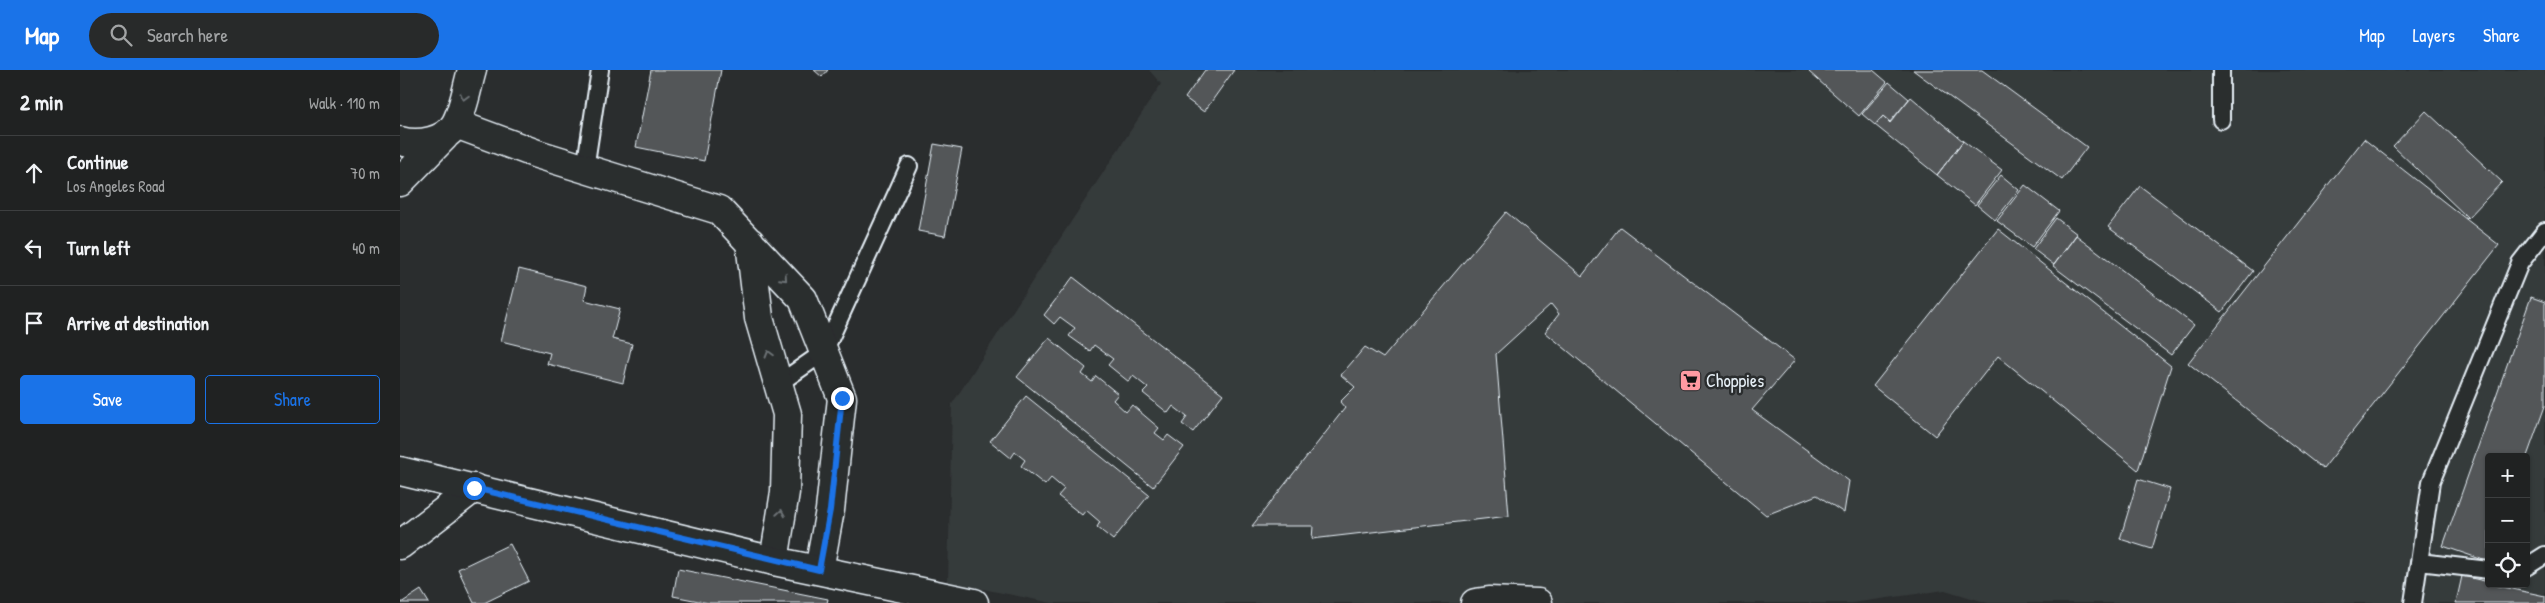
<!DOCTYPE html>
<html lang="en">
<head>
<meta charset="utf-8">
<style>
  :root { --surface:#202222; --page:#282a2a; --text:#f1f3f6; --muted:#a2a4a5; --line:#3d3f40; --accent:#1a73e8 }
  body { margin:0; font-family:"Patrick Hand",sans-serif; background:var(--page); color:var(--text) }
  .controls { position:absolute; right:15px; bottom:15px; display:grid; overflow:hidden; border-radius:5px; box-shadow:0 1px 4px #0004 }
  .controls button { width:45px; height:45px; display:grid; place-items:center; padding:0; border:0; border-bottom:1px solid var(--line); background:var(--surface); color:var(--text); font:25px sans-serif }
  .stop { position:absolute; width:15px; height:15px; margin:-11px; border:4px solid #1a73e8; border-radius:50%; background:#fff }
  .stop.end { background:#1a73e8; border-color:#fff; box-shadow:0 1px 5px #0008 }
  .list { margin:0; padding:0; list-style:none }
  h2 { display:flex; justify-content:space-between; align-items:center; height:65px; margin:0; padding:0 20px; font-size:21px }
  h2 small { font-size:16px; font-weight:400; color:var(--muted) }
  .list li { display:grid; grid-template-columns:32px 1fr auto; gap:15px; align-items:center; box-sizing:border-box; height:75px; padding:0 20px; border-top:1px solid var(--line) }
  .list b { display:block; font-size:19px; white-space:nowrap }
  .list p { margin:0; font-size:16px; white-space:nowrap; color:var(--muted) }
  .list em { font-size:16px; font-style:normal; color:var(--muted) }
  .actions { display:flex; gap:10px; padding:15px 20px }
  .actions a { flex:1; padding:11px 0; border:1px solid var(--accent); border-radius:5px; text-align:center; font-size:18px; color:var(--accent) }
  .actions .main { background:var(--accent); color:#fff }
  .icon { flex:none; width:28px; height:28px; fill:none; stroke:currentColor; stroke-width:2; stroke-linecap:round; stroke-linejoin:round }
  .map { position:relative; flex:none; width:2145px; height:533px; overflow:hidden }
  header { display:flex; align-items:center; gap:30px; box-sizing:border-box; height:70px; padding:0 25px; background:var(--accent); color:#fff }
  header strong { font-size:24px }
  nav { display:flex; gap:28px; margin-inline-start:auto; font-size:18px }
  .search { width:350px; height:45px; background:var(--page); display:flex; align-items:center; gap:12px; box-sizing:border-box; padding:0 18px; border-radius:28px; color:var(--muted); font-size:19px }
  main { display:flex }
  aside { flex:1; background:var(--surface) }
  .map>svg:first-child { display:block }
  .built { fill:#363a3b; fill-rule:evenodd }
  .building { fill:#535759; stroke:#e8f1f8 }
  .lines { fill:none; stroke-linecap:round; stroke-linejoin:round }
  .lane-casing { stroke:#e8f1f8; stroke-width:20 }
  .street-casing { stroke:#e8f1f8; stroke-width:31 }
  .secondary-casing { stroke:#e8f1f8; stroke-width:31 }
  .lane { stroke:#2a2d2e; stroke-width:16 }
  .street { stroke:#2a2d2e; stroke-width:28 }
  .secondary { stroke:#2a2d2e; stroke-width:28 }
  .oneway { stroke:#6c7275 }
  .route { stroke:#1a73e8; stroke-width:6 }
  .labels { text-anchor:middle; stroke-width:5; stroke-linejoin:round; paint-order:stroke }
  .poi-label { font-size:18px; fill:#e8f1f8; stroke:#2a2d2e; text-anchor:start }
</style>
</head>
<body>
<header>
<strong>Map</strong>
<div class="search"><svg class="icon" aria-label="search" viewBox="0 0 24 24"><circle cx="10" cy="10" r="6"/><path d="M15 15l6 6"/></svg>Search here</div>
<nav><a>Map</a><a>Layers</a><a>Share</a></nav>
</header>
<main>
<aside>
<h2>2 min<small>Walk · 110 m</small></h2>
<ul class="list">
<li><svg class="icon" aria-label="ahead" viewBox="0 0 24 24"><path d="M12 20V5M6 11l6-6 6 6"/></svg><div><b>Continue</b><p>Los Angeles Road</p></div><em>70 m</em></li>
<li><svg class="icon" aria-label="left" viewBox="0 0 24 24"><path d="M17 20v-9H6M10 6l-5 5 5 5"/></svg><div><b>Turn left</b></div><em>40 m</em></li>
<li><svg class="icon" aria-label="arrive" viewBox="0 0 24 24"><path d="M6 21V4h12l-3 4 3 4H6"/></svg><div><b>Arrive at destination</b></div></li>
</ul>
<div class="actions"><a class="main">Save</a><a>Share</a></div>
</aside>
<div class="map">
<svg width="2145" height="533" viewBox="0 0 2145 533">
  <rect width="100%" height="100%" fill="#2a2d2e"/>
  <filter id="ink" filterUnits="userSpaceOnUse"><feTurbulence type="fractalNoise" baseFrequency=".02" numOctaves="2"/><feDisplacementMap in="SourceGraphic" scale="10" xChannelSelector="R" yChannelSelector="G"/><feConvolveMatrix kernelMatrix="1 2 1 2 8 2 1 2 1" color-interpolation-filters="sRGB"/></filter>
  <g filter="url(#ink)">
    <path class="built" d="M749,0H2145V533H1588L1545,520L1452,533H652L548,512L552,334L761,14ZM2089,387H2126V514H2089Z"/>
    <path class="building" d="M251,0H321L304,91L236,77Z
      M414,0H428L422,7Z
      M805,0H834L804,42L785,28Z
      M1411,0H1473L1487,12L1459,46L1409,2Z
      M1513,0H1582L1687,77L1662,110Z
      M1489,12L1509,29L1490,52L1483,46L1475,55L1462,44Z
      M1511,27L1563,71L1537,105L1475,55L1483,46L1490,53Z
      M2026,41L2102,112L2068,148L1993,76Z
      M1964,69L2099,175L1923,399L1788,293Z
      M1563,71L1602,100L1575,135L1537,105Z
      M534,74L562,79L545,166L518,161Z
      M1601,105L1619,120L1595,150L1577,135Z
      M1625,115L1659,141L1632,177L1597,151Z
      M1740,116L1853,201L1822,242L1708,157Z
      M1106,142L1182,206L1220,157L1395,290L1352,340L1449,411L1444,443L1417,425L1366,445L1145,262L1159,244L1151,234L1096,284L1109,446L912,469L913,456H852L945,338L940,332L955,317L941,305L965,277L983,288Z
      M1656,148L1677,164L1654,195L1633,179Z
      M1598,159L1771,296L1738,400L1598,286L1535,366L1473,316Z
      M1676,165L1794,255L1771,285L1653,196Z
      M119,199L187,216L184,230L220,239L212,269L232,274L223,313L147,294L150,283L101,271Z
      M673,207L823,324L793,362L782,354L787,347L773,336L768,343L743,323L748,318L733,306L729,312L708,295L713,289L694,275L690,281L669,266L675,258L660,247L654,254L644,245Z
      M2131,227L2145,232V336L2126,389V387H2089V492L2043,476Z
      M649,268L686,298L682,304L692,312L696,306L718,324L713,330L726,342L732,335L759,358L755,363L764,370L768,365L784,377L753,417L617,307Z
      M626,326L749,425L713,470L697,457L700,452L686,440L682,445L658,426L664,419L651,408L645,415L621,396L625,390L615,382L611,388L590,371Z
      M1738,409L1770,419L1752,479L1720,469Z
      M110,474L129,511L84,533H74L58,499Z
      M278,499L428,529L427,533H309L273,526Z
      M2062,506L2089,512V514L2145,526V533H2056Z
      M21,520L29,533H1Z"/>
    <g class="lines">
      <defs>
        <path id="lane" d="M1821,0V50
          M185,99L200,0
          M378,314L424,282L509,96
          M2019,492L2089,500
          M2126,497L2145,485
          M2013,533L2031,412L2120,193L2145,161"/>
        <path id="street" d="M56,54L137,84L319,140L403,229L442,328L430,440L419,500
          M0,71C18,76 46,72 56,53C64,38 67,17 72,0
          M0,112L44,67
          M350,172L359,248L387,344L385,422L374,491
          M0,475L74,418"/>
        <path id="secondary" d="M0,401L374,491L574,533
          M1075,533L1089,531L1138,533"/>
      </defs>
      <use href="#lane" class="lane-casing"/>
      <use href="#street" class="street-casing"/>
      <use href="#secondary" class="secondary-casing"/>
      <use href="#lane" class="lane"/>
      <use href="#street" class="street"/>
      <use href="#secondary" class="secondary"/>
    </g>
    <defs><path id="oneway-chevron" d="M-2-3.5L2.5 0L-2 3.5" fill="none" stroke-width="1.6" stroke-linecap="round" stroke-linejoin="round" transform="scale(1.25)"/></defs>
    <g class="oneway">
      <use href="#oneway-chevron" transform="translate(64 27) rotate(106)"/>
      <use href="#oneway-chevron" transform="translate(384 208) rotate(47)"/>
      <use href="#oneway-chevron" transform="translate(369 284) rotate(-106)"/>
      <use href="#oneway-chevron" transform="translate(381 443) rotate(-81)"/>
    </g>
  </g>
  <g class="lines" filter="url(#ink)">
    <path class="route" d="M74,418L419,500L430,440L442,328"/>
  </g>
  <defs>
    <symbol id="supermarket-square" viewBox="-11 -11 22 22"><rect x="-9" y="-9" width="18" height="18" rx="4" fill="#ff9aa2" stroke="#2a2d2e"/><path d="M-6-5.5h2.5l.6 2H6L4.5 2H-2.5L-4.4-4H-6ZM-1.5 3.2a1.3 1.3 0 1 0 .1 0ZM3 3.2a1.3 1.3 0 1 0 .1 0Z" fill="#111"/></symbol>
  </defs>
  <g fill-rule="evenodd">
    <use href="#supermarket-square" x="1278" y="298" width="25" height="25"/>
  </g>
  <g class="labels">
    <g class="poi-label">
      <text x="1306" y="317">Choppies</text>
    </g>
  </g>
</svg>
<div class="controls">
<button>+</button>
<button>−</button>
<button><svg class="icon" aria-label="locate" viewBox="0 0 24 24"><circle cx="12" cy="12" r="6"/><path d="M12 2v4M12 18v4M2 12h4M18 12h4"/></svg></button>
</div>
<div class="stop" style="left:74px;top:418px"></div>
<div class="stop end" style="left:442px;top:328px"></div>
</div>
</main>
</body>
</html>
